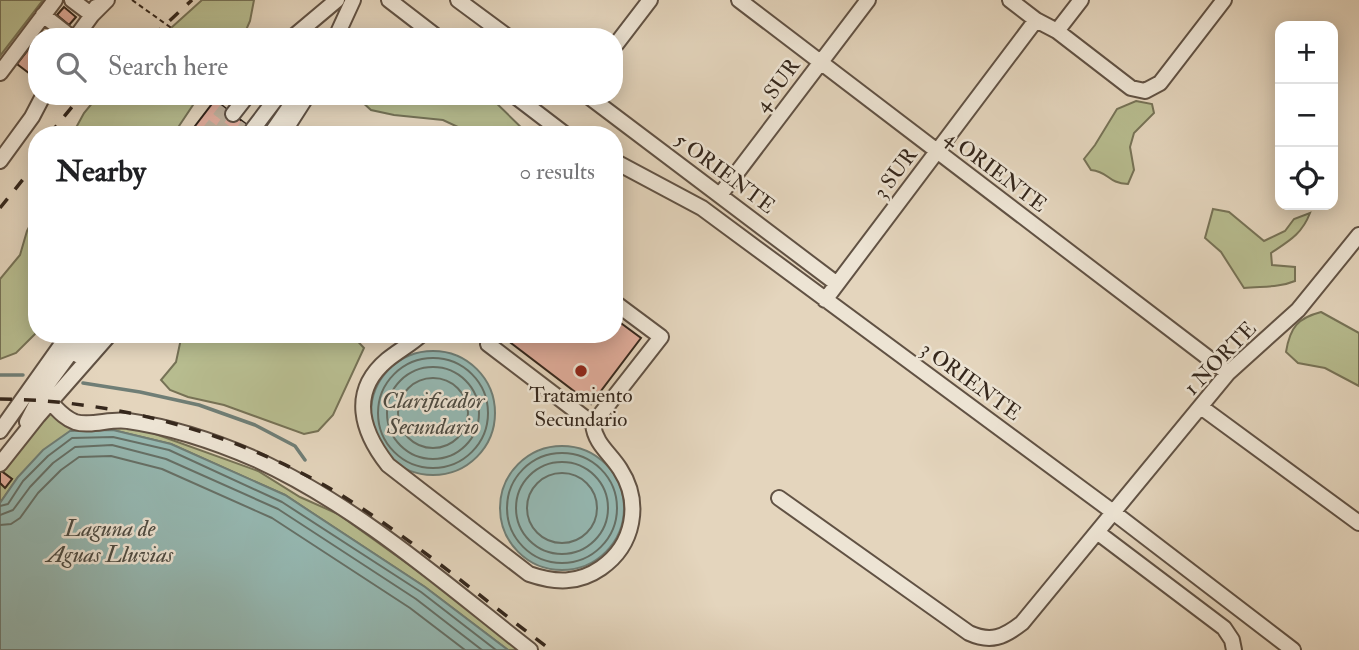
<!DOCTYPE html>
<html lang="en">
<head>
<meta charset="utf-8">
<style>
  :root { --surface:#fff; --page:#f6f6f6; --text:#202124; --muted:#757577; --line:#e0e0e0 }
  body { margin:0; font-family:"IM FELL Double Pica",serif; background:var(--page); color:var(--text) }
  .controls { position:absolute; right:21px; top:21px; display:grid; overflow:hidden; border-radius:14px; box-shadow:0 4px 18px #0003 }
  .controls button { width:63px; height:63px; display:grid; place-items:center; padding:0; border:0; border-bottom:2px solid var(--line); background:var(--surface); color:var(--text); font:35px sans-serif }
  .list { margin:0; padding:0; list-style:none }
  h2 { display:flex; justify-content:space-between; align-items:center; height:91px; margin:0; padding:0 28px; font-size:30px }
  h2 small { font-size:23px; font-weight:400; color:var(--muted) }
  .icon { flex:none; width:38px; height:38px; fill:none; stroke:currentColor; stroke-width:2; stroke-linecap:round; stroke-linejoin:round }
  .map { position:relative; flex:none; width:1359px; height:650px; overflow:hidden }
  .search { position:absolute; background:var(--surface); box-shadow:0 4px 18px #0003; left:28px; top:28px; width:595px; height:77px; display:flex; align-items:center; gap:18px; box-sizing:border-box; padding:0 24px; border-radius:28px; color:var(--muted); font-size:26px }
  .panel { position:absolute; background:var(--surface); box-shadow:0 4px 18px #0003; left:28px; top:126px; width:595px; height:217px; border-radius:28px }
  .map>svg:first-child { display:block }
  .green { fill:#b7bc8f; stroke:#767256; stroke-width:2 }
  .water { fill:#95b8b2; stroke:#6f7e76; stroke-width:2 }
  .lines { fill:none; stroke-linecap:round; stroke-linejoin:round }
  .shore { stroke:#657067; stroke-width:2 }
  .stream { stroke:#6f7e76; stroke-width:3.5 }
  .building { fill:#e2ae9d; stroke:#35271c; stroke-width:2 }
  .minor-tunnel { stroke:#c1b29d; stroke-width:14; stroke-dasharray:14 7; stroke-linecap:butt }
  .minor-casing { stroke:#615244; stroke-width:18 }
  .path { stroke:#35271c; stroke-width:2; stroke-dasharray:5 3.5; stroke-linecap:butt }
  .minor { stroke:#ede4d4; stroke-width:14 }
  .rail { stroke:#35271c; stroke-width:3.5; stroke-dasharray:12 12; stroke-linecap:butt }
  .poi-dot { fill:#8f2418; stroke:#ede4d4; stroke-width:2.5 }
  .labels { text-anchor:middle; stroke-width:5; stroke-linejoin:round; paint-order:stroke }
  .street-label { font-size:21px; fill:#35271c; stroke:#ede4d4 }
  .poi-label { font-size:21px; fill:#35271c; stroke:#ede4d4 }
  .water-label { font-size:23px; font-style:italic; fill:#4d4b42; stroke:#ede4d4 }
</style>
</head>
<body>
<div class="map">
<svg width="1359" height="650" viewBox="0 0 1359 650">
  <rect width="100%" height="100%" fill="#e4d5bd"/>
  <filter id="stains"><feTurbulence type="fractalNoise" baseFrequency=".00286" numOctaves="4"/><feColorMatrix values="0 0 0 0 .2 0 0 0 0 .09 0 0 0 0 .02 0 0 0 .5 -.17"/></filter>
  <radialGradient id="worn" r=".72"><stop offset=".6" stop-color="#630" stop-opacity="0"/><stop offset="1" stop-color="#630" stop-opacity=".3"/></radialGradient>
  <path class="green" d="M0,0H43L0,56Z
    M202,0H254L250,21L243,37H161Z
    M98,96H199L173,135H72L84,113Z
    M360,96H489L529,135H475L443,120L394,115L371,110L360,100Z
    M1136,101L1152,104L1154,113L1134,133L1130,147L1134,170L1128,184C1107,183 1110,172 1091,170L1084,159L1095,145L1117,109Z
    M1213,209L1229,212L1264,241L1285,231L1294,219L1310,213C1302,234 1289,241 1271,253L1272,265L1295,267V281C1278,288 1262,286 1244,288L1221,252L1205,238Z
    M37,212V332L16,353L0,359V279L20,255L27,231Z
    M1321,312L1359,333V386L1325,368L1298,363L1286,352C1290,327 1298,318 1321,312Z
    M182,334H351L364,348L333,415L318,431L304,434L224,405L188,397L170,390L161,380L176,362Z
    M49,409L105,424L147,431L258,471L300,497L338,514L454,597L519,650H508L425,587L285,495L171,444L113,430L18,477L0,503V483L6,487L12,479L3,472Z"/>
  <path class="water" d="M371 413a62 62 0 1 1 124 0a62 62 0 1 1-124 0Z
    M113,430L171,444L285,495L425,587L508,650H0V503L18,477L43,450L70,431Z
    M500 508a62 62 0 1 1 124 0a62 62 0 1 1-124 0Z"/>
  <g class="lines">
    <path class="shore" d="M378 413a55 55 0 1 1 110 0a55 55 0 1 1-110 0Z
      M387 413a46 46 0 1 1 92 0a46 46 0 1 1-92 0Z
      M398 413a35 35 0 1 1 70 0a35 35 0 1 1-70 0Z
      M507 508a55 55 0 1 1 110 0a55 55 0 1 1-110 0Z
      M516 508a46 46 0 1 1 92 0a46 46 0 1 1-92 0Z
      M527 508a35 35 0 1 1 70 0a35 35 0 1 1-70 0Z
      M0,506L8,504L23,481L48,456L72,438L113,437L169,450L282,502L421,592L496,650
      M0,515L13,510L30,487L53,463L75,447L112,445L166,459L278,509L416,599L482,650
      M0,525L11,524L20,518L38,493L61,470L79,457L111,456L162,469L272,518L410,608L465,650"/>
    <path class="stream" d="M0,375H23
      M83,383L140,392L199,405L255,425L295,446L305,460"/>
  </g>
  <path class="building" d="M64,7L76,17L69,25L57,15Z
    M32,45L37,49V66L30,74L17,64Z
    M215,100L260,135H199L192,130Z
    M614,318L641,338L591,404L499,334H614Z
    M0,470L12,479L5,488L0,483Z"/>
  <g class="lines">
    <path class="minor-tunnel" d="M206,135L226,109
      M218,135L233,114
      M240,135L247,125"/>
    <defs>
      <path id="minor" d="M72,0L92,15L96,7
        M389,0L437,37
        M458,0L508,37
        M739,0L1228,373
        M1010,0L1036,20L1057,31L1131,88L1145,91L1160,83L1224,0
        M43,15L71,37
        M1057,31L1081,0
        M76,37L92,15L107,0
        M293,37L337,0
        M336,37L353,0
        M614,47L650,0
        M0,73L55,0
        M515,96L566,135
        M588,96L837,284
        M233,114L247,96
        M253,129L278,96
        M270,135L297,96
        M282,135L307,96
        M0,161L32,117L43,96
        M614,161L702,208L1113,512L1293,650
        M720,195L868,0
        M825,300L1036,20
        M422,334C411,344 398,351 387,360C349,392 362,432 388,465L529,574C555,583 578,584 601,568C634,545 642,503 620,469C610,453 595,444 593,424
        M488,344L593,424L661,337L614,302
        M79,356L96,334
        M50,402C58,410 64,418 75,422C91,427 111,418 128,421C170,427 216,442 255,459C356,505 443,582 530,650
        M1201,407L1359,523
        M27,422L44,389L80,340
        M0,431L69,334
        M0,464L38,416L110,334
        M779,498L969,633C991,643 1004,637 1022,623L1228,373L1298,310L1359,235
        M1097,532L1224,628L1232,640L1234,650"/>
    </defs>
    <use href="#minor" class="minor-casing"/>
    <path class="path" d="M132,0L184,37"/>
    <use href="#minor" class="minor"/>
    <path class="rail" d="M152,37L192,0
      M49,135L81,96
      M0,208L37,162
      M0,399C114,400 233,432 331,489C407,534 480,597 551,650"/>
  </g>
  <circle class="poi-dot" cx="581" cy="371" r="7"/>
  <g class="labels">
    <g class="street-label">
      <text transform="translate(777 85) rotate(-53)" y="7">4 SUR</text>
      <text transform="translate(996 171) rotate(37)" y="7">4 ORIENTE</text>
      <text transform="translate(725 173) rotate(37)" y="7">5 ORIENTE</text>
      <text transform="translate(895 173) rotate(-53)" y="7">3 SUR</text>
      <text transform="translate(1220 358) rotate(-46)" y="7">1 NORTE</text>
      <text transform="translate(971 381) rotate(36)" y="7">3 ORIENTE</text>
    </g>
    <g class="poi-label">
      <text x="581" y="402">Tratamiento<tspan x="581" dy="24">Secundario</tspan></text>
    </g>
    <g class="water-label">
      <text x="433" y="408">Clarificador<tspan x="433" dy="26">Secundario</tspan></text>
      <text x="110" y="536">Laguna de<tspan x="110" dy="26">Aguas Lluvias</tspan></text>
    </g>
  </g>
  <rect width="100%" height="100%" filter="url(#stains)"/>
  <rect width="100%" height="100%" fill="url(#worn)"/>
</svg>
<div class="controls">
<button>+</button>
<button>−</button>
<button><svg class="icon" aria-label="locate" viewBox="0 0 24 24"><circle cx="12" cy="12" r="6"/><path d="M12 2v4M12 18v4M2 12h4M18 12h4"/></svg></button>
</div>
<div class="search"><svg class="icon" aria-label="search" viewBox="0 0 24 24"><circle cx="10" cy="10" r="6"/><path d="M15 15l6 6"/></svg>Search here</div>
<section class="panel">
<h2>Nearby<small>0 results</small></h2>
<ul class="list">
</ul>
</section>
</div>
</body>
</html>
